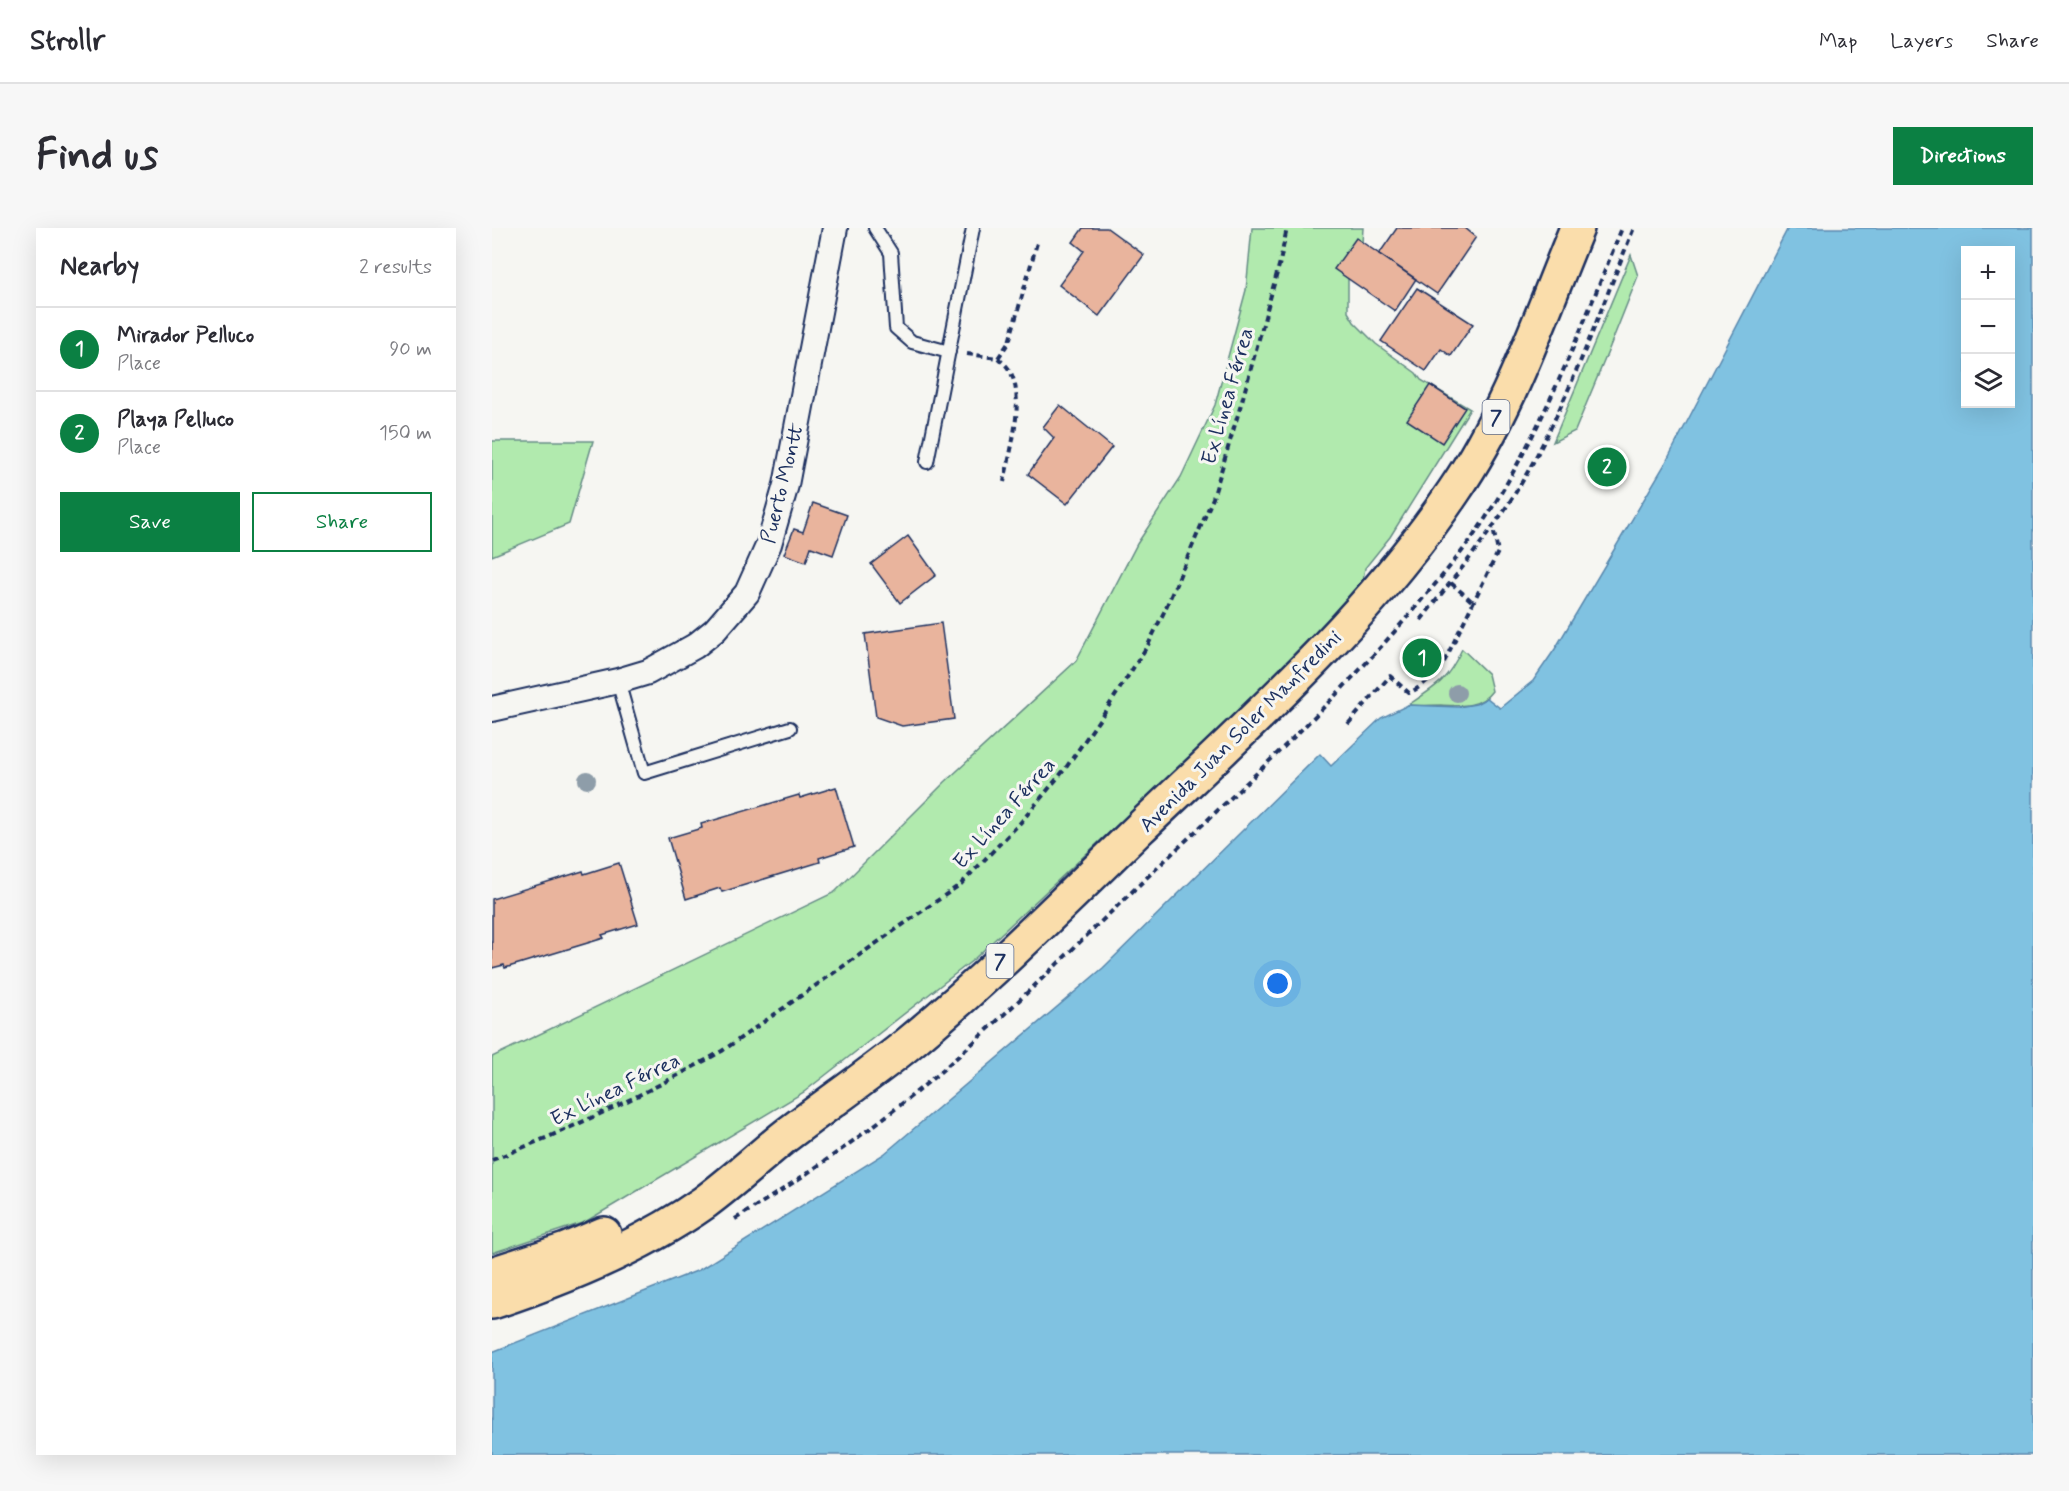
<!DOCTYPE html>
<html lang="en">
<head>
<meta charset="utf-8">
<style>
  :root { --surface:#fff; --page:#f7f7f7; --text:#2b2b33; --muted:#7c7c81; --line:#e1e1e2; --accent:#0b8043 }
  body { margin:0; font-family:Mynerve,sans-serif; background:var(--page); color:var(--text) }
  .controls { position:absolute; right:18px; top:18px; display:grid; overflow:hidden; border-radius:0px; box-shadow:0 6px 24px #0002 }
  .controls button { width:54px; height:54px; display:grid; place-items:center; padding:0; border:0; border-bottom:2px solid var(--line); background:var(--surface); color:var(--text); font:30px sans-serif }
  .you { position:absolute; left:786px; top:756px; width:21px; height:21px; margin:-15px; border:4px solid #fff; border-radius:50%; background:#1a73e8; box-shadow:0 0 0 9px #1a73e833 }
  .badge { display:grid; place-items:center; width:39px; height:39px; border-radius:50%; background:var(--accent); color:#fff; font-size:20px; font-weight:700 }
  .pin { position:absolute; translate:-50% -50%; border:3px solid #fff; box-shadow:0 2px 6px #0006 }
  .list { margin:0; padding:0; list-style:none }
  h2 { display:flex; justify-content:space-between; align-items:center; height:78px; margin:0; padding:0 24px; font-size:26px }
  h2 small { font-size:20px; font-weight:400; color:var(--muted) }
  .list li { display:grid; grid-template-columns:39px 1fr auto; gap:18px; align-items:center; box-sizing:border-box; height:84px; padding:0 24px; border-top:2px solid var(--line) }
  .list b { display:block; font-size:22px; white-space:nowrap }
  .list p { margin:0; font-size:20px; white-space:nowrap; color:var(--muted) }
  .list em { font-size:20px; font-style:normal; color:var(--muted) }
  .actions { display:flex; gap:12px; padding:18px 24px }
  .actions a { flex:1; padding:14px 0; border:2px solid var(--accent); border-radius:0px; text-align:center; font-size:21px; color:var(--accent) }
  .actions .main { background:var(--accent); color:#fff }
  .icon { flex:none; width:33px; height:33px; fill:none; stroke:currentColor; stroke-width:2; stroke-linecap:round; stroke-linejoin:round }
  .map { position:relative; flex:none; width:1541px; height:1227px; overflow:hidden; border-radius:0px }
  header { display:flex; align-items:center; gap:36px; box-sizing:border-box; height:84px; padding:0 30px; background:var(--surface); border-bottom:2px solid var(--line) }
  header strong { font-size:28px }
  nav { display:flex; gap:33px; margin-inline-start:auto; font-size:21px }
  .intro { display:flex; align-items:center; justify-content:space-between; box-sizing:border-box; height:144px; padding:0 36px }
  h1 { margin:0; font-size:42px }
  .button { padding:15px 27px; border-radius:0px; background:var(--accent); color:#fff; font-size:21px; font-weight:700 }
  main { display:flex; gap:36px; padding:0 36px }
  aside { flex:1; background:var(--surface); border-radius:0px; box-shadow:0 6px 24px #0002 }
  .map>svg:first-child { display:block }
  .green { fill:#b1eaae; stroke:#668c86; stroke-width:1.5 }
  .water { fill:#80c2e1; stroke:#5887ad; stroke-width:1.5; fill-rule:evenodd }
  .building { fill:#e9b49d; stroke:#1b2f5e; stroke-width:1.5 }
  .lines { fill:none; stroke-linecap:round; stroke-linejoin:round }
  .lane-casing { stroke:#1b2f5e; stroke-width:16 }
  .street-casing { stroke:#1b2f5e; stroke-width:28 }
  .highway-casing { stroke:#1b2f5e; stroke-width:38 }
  .path { stroke:#1b2f5e; stroke-width:4; stroke-dasharray:6 4.5; stroke-linecap:butt }
  .lane { stroke:#f6f6f2; stroke-width:12 }
  .street { stroke:#f6f6f2; stroke-width:24 }
  .highway { stroke:#faddab; stroke-width:33 }
  .tree { fill:#8e9da9 }
  .labels { text-anchor:middle; stroke-width:6; stroke-linejoin:round; paint-order:stroke }
  .shield { fill:#f6f6f2; stroke:#5d6b8a; stroke-width:1.5 }
  .shield-label { font-size:20px; font-weight:bold; fill:#1b2f5e }
  .street-label { font-size:21px; fill:#1b2f5e; stroke:#f6f6f2 }
</style>
</head>
<body>
<header>
<strong>Strollr</strong>
<nav><a>Map</a><a>Layers</a><a>Share</a></nav>
</header>
<div class="intro"><h1>Find us</h1><a class="button">Directions</a></div>
<main>
<aside>
<h2>Nearby<small>2 results</small></h2>
<ul class="list">
<li><span class="badge">1</span><div><b>Mirador Pelluco</b><p>Place</p></div><em>90 m</em></li>
<li><span class="badge">2</span><div><b>Playa Pelluco</b><p>Place</p></div><em>150 m</em></li>
</ul>
<div class="actions"><a class="main">Save</a><a>Share</a></div>
</aside>
<div class="map">
<svg width="1541" height="1227" viewBox="0 0 1541 1227">
  <rect width="100%" height="100%" fill="#f6f6f2"/>
  <filter id="ink" filterUnits="userSpaceOnUse"><feTurbulence type="fractalNoise" baseFrequency=".0167" numOctaves="2"/><feDisplacementMap in="SourceGraphic" scale="12" xChannelSelector="R" yChannelSelector="G"/><feConvolveMatrix kernelMatrix="1 2 1 2 8 2 1 2 1" color-interpolation-filters="sRGB"/></filter>
  <g filter="url(#ink)">
    <path class="green" d="M760,0H871L870,15L856,38V84L862,94L884,116L924,145L929,152L978,181L898,309L873,340L869,362L845,391L481,732L312,864L93,994L0,1025V829L343,664L453,554L584,433L645,316L689,249L723,177L754,62Z
      M1139,27L1146,48L1115,126L1083,203L1061,214Z
      M0,213H101L77,296L0,328Z
      M970,421L996,446L1000,463C988,480 968,478 949,477C938,477 927,478 916,477C945,458 955,453 970,421Z"/>
    <path class="water" d="M1296,0H1541V1227H0V1124L207,1042L392,926L611,740L828,526L839,538L889,490L916,477L966,479L984,476L995,470L1008,480L1041,453L1063,421L1173,236ZM1474,22H1518V176H1474Z"/>
    <path class="building" d="M591,0H615L652,27L607,88L567,57L592,23L581,14Z
      M905,0H973L984,9L945,66L887,26Z
      M864,10L924,51L903,83L842,41Z
      M925,60L981,96L959,128L949,121L934,143L889,113Z
      M938,157L973,180L950,215L915,192Z
      M568,177L620,219L575,276L536,246L562,210L551,199Z
      M321,275L355,287L341,327L319,319L314,334L292,326L302,301L311,304Z
      M416,308L444,347L408,375L379,336Z
      M449,395L462,491L410,498L384,489L373,406Z
      M344,559L362,619L327,630L328,634L230,664L228,660L194,671L176,610L210,600L209,596L307,567L308,570Z
      M127,635L146,696L110,707L112,710L13,740L12,737L0,740V671L91,643L92,646Z"/>
    <g class="lines">
      <defs>
        <path id="lane" d="M383,0L399,25L404,100L420,114L457,124
          M435,234L481,0
          M126,453L152,545L298,500"/>
        <path id="street" d="M0,481L126,453L156,444L203,418L223,402L255,365L277,316L294,257L343,0"/>
        <path id="highway" d="M0,1046L74,1022L112,1006
          M0,1074C70,1051 152,1017 213,974C240,954 265,931 292,909C331,879 372,851 411,820C494,752 570,676 647,601C759,494 875,392 962,263C1017,183 1048,89 1085,0"/>
      </defs>
      <use href="#lane" class="lane-casing"/>
      <use href="#street" class="street-casing"/>
      <use href="#highway" class="highway-casing"/>
      <path class="path" d="M475,126L506,130L517,114L545,15
        M506,130C509,133 513,136 516,140C535,167 518,224 512,254
        M959,355L982,375
        M929,392C963,348 998,307 1027,259C1075,178 1106,87 1142,0
        M856,496L898,448L917,465C933,457 943,446 953,432L1006,324L1001,300
        M0,932C79,901 156,865 230,823L469,656L529,594L573,541L616,479L656,417L672,384L721,270L750,173L788,34L795,0
        M243,991C315,948 384,899 447,845C529,774 606,695 685,621C770,540 857,460 932,369C953,345 973,321 991,294C1051,202 1089,101 1130,0"/>
      <use href="#lane" class="lane"/>
      <use href="#street" class="street"/>
      <use href="#highway" class="highway"/>
    </g>
    <g class="tree">
      <circle cx="965" cy="465" r="9"/>
      <circle cx="95" cy="552" r="9"/>
    </g>
  </g>
  <g class="labels">
    <g class="shield">
      <rect x="990.5" y="172" width="27" height="34" rx="4.5"/>
      <rect x="494.5" y="716" width="27" height="34" rx="4.5"/>
    </g>
    <g class="shield-label">
      <text x="1004" y="196">7</text>
      <text x="508" y="740">7</text>
    </g>
    <g class="street-label">
      <text transform="translate(735 168) rotate(-74)" y="7">Ex Línea Férrea</text>
      <text transform="translate(290 255) rotate(-76)" y="7">Puerto Montt</text>
      <text transform="translate(748 503) rotate(-45)" y="7">Avenida Juan Soler Manfredini</text>
      <text transform="translate(512 585) rotate(-48)" y="7">Ex Línea Férrea</text>
      <text transform="translate(123 861) rotate(-26)" y="7">Ex Línea Férrea</text>
    </g>
  </g>
</svg>
<div class="controls">
<button>+</button>
<button>−</button>
<button><svg class="icon" aria-label="layers" viewBox="0 0 24 24"><path d="M12 4l9 5-9 5-9-5zM3 14l9 5 9-5"/></svg></button>
</div>
<div class="you"></div>
<div class="pin badge" style="left:930px;top:430px">1</div>
<div class="pin badge" style="left:1115px;top:239px">2</div>
</div>
</main>
</body>
</html>
